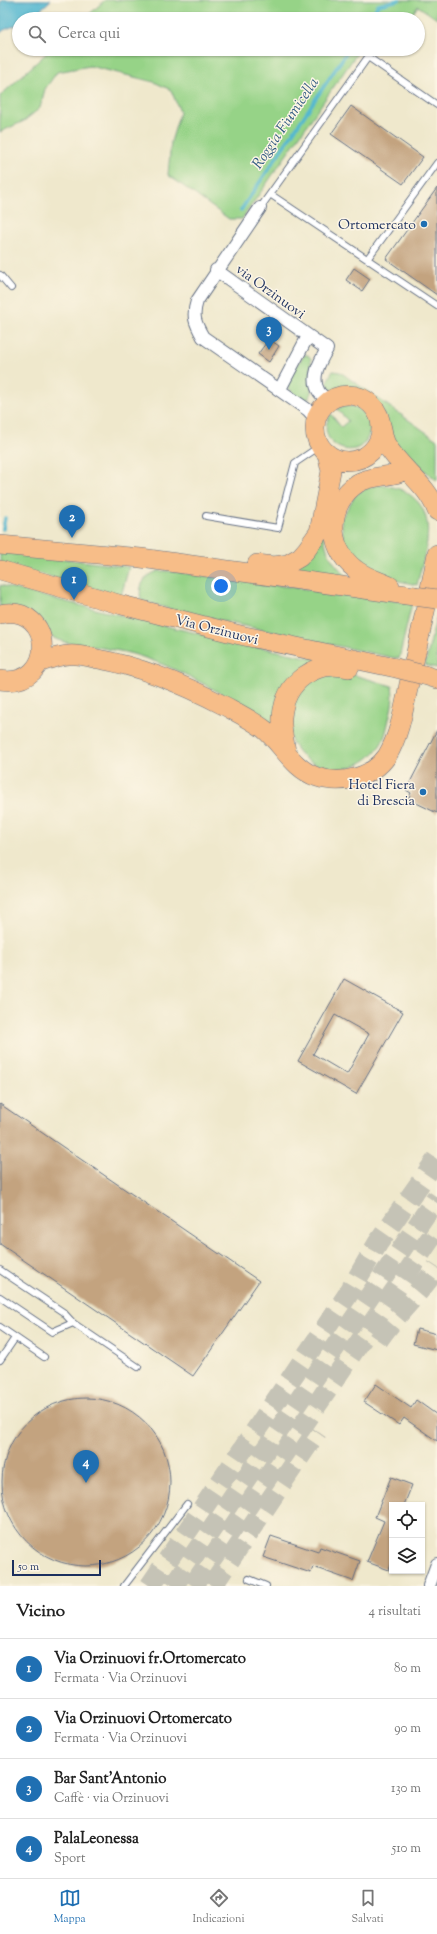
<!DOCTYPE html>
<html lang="it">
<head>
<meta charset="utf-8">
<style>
  :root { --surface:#fff; --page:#f6f6f6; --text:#222; --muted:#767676; --line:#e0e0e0; --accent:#1f6fb2 }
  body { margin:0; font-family:"Sorts Mill Goudy",serif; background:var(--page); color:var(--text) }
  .controls { position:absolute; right:12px; bottom:12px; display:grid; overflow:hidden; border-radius:0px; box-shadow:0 1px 3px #0004 }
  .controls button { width:36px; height:36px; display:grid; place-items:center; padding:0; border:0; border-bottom:1px solid var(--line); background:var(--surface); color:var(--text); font:20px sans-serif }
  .scale { position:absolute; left:12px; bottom:10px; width:89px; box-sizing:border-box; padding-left:4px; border:2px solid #1b2f5e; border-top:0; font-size:11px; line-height:14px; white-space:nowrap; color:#1b2f5e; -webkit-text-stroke:3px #fcf5e5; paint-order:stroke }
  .you { position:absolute; left:221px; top:586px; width:14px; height:14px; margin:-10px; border:3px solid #fff; border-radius:50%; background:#1a73e8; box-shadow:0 0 0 6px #1a73e833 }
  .badge { display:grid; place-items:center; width:26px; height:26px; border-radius:50%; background:var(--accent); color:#fff; font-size:13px; font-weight:700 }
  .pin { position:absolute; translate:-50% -33px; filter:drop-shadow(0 1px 2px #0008) }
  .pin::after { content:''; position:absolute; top:21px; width:14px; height:12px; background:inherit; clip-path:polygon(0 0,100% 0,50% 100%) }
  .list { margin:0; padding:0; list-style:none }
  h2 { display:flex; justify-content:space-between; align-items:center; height:52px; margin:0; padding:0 16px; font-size:17px }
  h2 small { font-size:13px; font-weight:400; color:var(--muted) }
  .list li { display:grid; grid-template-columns:26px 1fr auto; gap:12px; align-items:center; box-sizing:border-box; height:60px; padding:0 16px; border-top:1px solid var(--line) }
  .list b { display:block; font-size:15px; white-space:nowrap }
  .list p { margin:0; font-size:13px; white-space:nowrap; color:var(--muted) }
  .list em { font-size:13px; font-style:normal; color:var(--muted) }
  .icon { flex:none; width:22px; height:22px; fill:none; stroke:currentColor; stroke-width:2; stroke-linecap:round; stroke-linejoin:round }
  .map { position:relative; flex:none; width:437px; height:1586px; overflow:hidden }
  .search { position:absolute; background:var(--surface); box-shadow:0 1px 3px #0004; left:12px; right:12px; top:12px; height:44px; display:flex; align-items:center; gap:10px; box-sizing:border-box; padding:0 14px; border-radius:22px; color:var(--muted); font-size:15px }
  .sheet { height:292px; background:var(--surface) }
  nav { display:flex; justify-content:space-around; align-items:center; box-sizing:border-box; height:56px; border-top:1px solid var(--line); background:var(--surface); font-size:11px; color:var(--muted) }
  nav a { display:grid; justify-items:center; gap:2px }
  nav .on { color:var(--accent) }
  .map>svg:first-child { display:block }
  .green { fill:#96d387; stroke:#588172 }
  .water { fill:#52b7d0; stroke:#367397 }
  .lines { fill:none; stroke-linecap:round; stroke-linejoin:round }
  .stream { stroke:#52b7d0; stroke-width:3.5 }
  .building { fill:#c3a37f; fill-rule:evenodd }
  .highway-tunnel { stroke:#c5c3b6; stroke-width:21; stroke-dasharray:21 10; stroke-linecap:butt }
  .lane-casing { stroke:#657084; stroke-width:8 }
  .street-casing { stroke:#657084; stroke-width:14 }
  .primary-casing { stroke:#657084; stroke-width:20 }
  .lane { stroke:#fff; stroke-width:6 }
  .street { stroke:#fff; stroke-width:12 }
  .primary { stroke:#f7bd88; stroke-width:19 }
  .primary-bridge-casing { stroke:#657084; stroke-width:20; stroke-linecap:butt }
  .primary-bridge { stroke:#f7bd88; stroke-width:19 }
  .poi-dot { fill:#1f6fb2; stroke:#fcf5e5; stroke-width:1.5 }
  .labels { text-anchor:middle; stroke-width:3; stroke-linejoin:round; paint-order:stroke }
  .poi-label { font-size:14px; fill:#1b2f5e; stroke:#fcf5e5; text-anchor:end }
  .street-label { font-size:14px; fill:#1b2f5e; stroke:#fcf5e5 }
  .water-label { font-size:15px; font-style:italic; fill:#2c5880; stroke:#fcf5e5 }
</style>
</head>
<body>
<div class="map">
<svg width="437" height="1586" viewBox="0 0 437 1586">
  <rect width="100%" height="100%" fill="#fcf5e5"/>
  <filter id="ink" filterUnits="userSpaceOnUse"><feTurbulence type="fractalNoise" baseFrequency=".025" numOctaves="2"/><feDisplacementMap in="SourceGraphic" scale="8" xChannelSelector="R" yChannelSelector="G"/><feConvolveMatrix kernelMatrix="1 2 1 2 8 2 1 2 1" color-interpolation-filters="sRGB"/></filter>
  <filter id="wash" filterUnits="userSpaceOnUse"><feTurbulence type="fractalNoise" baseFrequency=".012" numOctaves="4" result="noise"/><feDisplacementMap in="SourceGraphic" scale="16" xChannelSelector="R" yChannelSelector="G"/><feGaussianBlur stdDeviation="0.9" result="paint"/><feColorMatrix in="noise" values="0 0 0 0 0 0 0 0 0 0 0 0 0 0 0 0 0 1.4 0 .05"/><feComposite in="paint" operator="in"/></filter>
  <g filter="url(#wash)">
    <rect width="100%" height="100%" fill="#efe8cc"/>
    <path class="green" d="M105,0H437V19L418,6L409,19H395L386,12L381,19H84Z
      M51,49H360L242,219H229L168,175L171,142L180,112L171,90L154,82L90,66L57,72L45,89L40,108L24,121L0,132V96Z
      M304,355H308L311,359V393L309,398L304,400C294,395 289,392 287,381Z
      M333,371L340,372L437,440V481C426,469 409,463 398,451C394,446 393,439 391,433C385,416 377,398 358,391C349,388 340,392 330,390L327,381Z
      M343,406C351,405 360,407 365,414C370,420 372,427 369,434C359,466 311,444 331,414L341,427L348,421L337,409Z
      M377,485C394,486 406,489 418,502C437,525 423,558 417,585L373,575L345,552L341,519L356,494L367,488Z
      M323,530C326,553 331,562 348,577L291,570Z
      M0,551L129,567L121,596L0,563Z
      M158,571H168L412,603L399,659L179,612L141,600C138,586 144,576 158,571Z
      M0,585C108,613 217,639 326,661L309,665L276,728C232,699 184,669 133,654C122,651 109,649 97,647C79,644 61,645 46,633L0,607Z
      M437,615V668L425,665Z
      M337,670L392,686C394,698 392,707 389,719C387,728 385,739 379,747C352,784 294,772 287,726C286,718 297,695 300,686Z
      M18 1481a68 68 0 1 1 136 0a68 68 0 1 1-136 0Z"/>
    <path class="water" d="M3,0H51L30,19H19V24L4,30L0,33V3Z"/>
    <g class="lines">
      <path class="stream" d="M369,19L378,5L399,0
        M241,210L349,49
        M3,529L5,518"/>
    </g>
    <g id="blocks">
      <path class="building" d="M351,106L423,157L403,184L331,134Z
        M437,188V295L386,259Z
        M354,268L370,279L362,291L346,280Z
        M269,339L279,346L269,362L258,354Z
        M437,730V813L408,799L411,793L406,790Z
        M344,979L403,1012L356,1094L298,1061ZM335,1015L369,1034L347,1074L313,1054Z
        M0,1104L259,1281L193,1376L0,1244Z
        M417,1329L437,1334V1350L413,1344Z
        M376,1384L411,1408L416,1400L437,1415V1441L404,1418L399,1425L364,1402Z
        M2 1482a84 84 0 1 1 168 0a84 84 0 1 1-168 0Z
        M391,1477L412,1485L404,1505H392V1562L389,1570L367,1562L384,1521L375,1517Z
        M271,1536L318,1552L320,1547L360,1561L353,1581L313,1567L311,1573L263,1557Z"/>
    </g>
  </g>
  <g filter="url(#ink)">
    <use href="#blocks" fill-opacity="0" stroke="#657084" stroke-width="1"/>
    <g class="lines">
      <path class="highway-tunnel" d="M378,1340C396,1314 420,1293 437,1267
        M150,1586L347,1296L378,1243L437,1159
        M173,1586L437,1197
        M193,1586L437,1229
        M212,1586L317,1431"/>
      <defs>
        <path id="lane" d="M270,194L437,306
          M260,208L368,57L437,105
          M368,258L437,163
          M0,275L11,288
          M206,516L278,528L295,463L320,446
          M0,1270L63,1312L73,1323L138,1367
          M0,1297L52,1332L73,1323
          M0,1327L44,1357
          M0,1360L15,1338
          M249,1579L266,1586
          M124,1586L187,1504"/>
        <path id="street" d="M260,208L197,301C192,316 195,323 203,337L308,410L316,419
          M216,270L327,349C320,361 310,378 319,392C321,395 326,398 329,401
          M280,389L308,336
          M429,1586L437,1564"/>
        <path id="primary" d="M315 428a33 33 0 1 1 66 0a33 33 0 1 1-66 0Z
          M381,425C383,431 383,438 386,444C400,469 427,483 437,511
          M0,545L141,558L414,596
          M257,564L274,566L288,564L300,557L307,549L319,532L331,471L327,453
          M0,570L122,605L240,635L396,668
          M390,586C379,581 365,577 355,569C326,547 327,503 358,483C370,476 386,477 399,473
          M0,614C55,602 58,689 0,680
          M40,662C49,660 59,655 69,655C78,654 89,657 98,659C143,667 185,685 225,706C238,713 252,720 264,729C282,744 293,769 317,777C341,785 372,778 387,756C401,733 405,701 411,675C420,635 429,595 437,554
          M424,675L437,679
          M286,751C284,739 281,728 282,717C285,681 315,660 349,668"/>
      </defs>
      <use href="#lane" class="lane-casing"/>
      <use href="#street" class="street-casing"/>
      <use href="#primary" class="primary-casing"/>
      <use href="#lane" class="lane"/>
      <use href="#street" class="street"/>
      <use href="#primary" class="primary"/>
      <defs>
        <path id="primary-bridge" d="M414,596L437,599
          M396,668L424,675"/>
      </defs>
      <use href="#primary-bridge" class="primary-bridge-casing"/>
      <use href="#primary-bridge" class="primary-bridge"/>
    </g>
  </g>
  <g class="poi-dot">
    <circle cx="424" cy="224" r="4"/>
    <circle cx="423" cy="792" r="4"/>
  </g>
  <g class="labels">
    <g class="poi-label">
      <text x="416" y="229">Ortomercato</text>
      <text x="415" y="789">Hotel Fiera<tspan x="415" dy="16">di Brescia</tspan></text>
    </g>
    <g class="street-label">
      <text transform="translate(271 291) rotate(36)" y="5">via Orzinuovi</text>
      <text transform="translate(217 629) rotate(14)" y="5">Via Orzinuovi</text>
    </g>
    <g class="water-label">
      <text transform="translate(285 123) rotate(-56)" y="5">Roggia Fiumicella</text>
    </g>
  </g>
</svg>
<div class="controls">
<button><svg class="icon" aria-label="locate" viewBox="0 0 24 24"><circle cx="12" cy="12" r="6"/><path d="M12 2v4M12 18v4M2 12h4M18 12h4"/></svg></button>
<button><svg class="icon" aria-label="layers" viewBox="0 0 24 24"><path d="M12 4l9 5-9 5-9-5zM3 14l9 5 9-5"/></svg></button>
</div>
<div class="scale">50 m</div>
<div class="you"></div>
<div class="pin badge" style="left:74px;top:600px">1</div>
<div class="pin badge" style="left:72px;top:538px">2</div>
<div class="pin badge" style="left:269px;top:350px">3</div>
<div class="pin badge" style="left:86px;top:1483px">4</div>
<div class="search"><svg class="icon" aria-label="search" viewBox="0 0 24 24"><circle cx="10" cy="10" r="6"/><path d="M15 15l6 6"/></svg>Cerca qui</div>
</div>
<section class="sheet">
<h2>Vicino<small>4 risultati</small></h2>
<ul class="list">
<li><span class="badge">1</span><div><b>Via Orzinuovi fr.Ortomercato</b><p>Fermata · Via Orzinuovi</p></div><em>80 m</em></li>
<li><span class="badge">2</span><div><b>Via Orzinuovi Ortomercato</b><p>Fermata · Via Orzinuovi</p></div><em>90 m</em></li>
<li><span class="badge">3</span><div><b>Bar Sant'Antonio</b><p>Caffè · via Orzinuovi</p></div><em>130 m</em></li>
<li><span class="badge">4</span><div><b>PalaLeonessa</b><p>Sport</p></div><em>510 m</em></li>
</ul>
</section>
<nav>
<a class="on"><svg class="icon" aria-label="map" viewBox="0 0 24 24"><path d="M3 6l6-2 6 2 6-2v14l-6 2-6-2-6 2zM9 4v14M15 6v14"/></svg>Mappa</a>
<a><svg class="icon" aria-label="directions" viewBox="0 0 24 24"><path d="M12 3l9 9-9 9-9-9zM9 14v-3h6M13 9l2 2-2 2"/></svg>Indicazioni</a>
<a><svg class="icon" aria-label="saved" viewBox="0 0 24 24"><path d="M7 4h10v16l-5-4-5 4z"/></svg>Salvati</a>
</nav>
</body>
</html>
